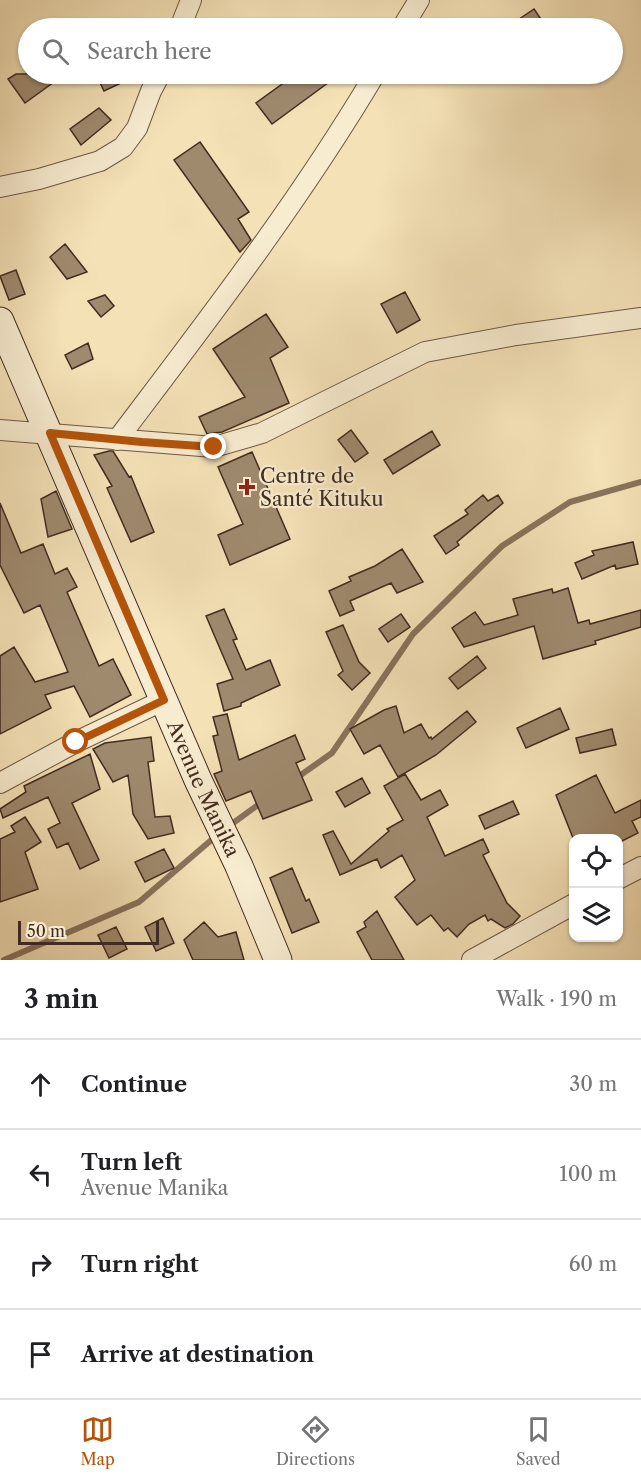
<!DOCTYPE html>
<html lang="en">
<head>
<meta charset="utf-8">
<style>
  :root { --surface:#fff; --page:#f6f6f6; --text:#202124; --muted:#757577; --line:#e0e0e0; --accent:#b45309 }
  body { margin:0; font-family:"Libre Caslon Text",serif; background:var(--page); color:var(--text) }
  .controls { position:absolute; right:18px; bottom:18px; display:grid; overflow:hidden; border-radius:12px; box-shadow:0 2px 4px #0004 }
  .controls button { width:54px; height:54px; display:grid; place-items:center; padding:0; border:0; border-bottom:2px solid var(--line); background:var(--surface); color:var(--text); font:30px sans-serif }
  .scale { position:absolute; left:18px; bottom:15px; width:141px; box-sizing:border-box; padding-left:6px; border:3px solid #422b21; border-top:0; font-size:16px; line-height:21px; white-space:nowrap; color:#422b21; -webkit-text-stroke:4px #f8ecd0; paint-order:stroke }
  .stop { position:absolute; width:18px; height:18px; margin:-14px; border:4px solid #b45309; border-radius:50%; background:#fff }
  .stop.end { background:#b45309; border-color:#fff; box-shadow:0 2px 6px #0008 }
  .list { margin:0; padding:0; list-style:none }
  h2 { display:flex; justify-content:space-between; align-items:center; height:78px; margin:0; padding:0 24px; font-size:26px }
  h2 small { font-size:20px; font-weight:400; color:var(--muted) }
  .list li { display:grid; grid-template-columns:39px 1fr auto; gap:18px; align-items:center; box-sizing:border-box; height:90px; padding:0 24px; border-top:2px solid var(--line) }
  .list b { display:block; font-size:22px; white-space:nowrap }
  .list p { margin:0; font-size:20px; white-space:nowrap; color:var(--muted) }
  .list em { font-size:20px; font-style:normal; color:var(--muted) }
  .icon { flex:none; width:33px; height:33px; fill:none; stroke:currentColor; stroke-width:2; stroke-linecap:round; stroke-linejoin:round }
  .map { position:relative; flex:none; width:641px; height:960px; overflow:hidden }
  .search { position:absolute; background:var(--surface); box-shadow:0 2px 4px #0004; left:18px; right:18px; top:18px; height:66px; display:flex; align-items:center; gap:15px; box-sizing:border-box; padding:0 21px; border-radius:33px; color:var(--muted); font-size:22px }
  .sheet { height:438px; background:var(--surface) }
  nav { display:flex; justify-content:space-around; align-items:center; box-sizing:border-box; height:84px; border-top:2px solid var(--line); background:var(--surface); font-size:16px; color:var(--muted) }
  nav a { display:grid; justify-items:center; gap:3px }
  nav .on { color:var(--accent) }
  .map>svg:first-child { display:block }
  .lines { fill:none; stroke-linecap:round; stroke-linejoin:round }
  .stream { stroke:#88735c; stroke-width:6 }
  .building { fill:#9f8a6e; stroke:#422b21; stroke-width:1.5 }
  .street-casing { stroke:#6e5846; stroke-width:22 }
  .secondary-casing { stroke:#422b21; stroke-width:29 }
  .street { stroke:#f8ecd0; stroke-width:20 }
  .secondary { stroke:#f8ecd0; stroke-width:27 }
  .route { stroke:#b45309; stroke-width:8 }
  .poi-dot { fill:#8f2418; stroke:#f8ecd0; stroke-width:2 }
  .labels { text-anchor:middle; stroke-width:4.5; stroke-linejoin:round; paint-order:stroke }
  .poi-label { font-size:20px; fill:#422b21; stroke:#f8ecd0; text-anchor:start }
  .street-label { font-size:20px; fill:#422b21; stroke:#f8ecd0 }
</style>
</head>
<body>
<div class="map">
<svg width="641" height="960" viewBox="0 0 641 960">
  <rect width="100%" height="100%" fill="#f4e1b6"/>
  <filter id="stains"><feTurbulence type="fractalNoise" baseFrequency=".00333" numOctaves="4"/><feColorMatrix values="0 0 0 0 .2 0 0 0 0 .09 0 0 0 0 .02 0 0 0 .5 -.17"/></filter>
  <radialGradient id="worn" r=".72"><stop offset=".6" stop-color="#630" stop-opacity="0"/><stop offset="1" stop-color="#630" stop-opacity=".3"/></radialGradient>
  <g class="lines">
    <path class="stream" d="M295,779L332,753L413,634L502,546L570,502L641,482
      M229,826L262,802
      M4,960L139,902L216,836"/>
  </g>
  <path class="building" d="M534,9L547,28H506Z
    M16,74H65L25,103L8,79Z
    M96,74H140L104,91Z
    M296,74H340L272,124L256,103Z
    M99,108L111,120L81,145L70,129Z
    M200,142L249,212L238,219L251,240L240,252L174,160Z
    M65,244L87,272L67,279L50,257Z
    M16,270L25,294L9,300L0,276Z
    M405,292L420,320L397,333L381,304Z
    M105,295L114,306L101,317L88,301Z
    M266,314L288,347L270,358L289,403L222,432L207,434L199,417L245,397L213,349Z
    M88,343L93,359L72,369L65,355Z
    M351,430L368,453L355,462L338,440Z
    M432,431L440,445L393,474L384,460Z
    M109,451H113L129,477L131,476L154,532L131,542L107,488L112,486L94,455Z
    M252,452L290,539L230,565L218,535L243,524L218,467Z
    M56,491L72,529L48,537L41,499Z
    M483,495L488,501L498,495L503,503L457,542L459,545L446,554L434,536L468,514L465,510Z
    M0,503L21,553L43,544L55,574L67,568L77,587L67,592L99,666L113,659L131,695L90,717L74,686L45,695L51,708L0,734V656L14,647L35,682L68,672L40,605L24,613L0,565Z
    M633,542L638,564L616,569L615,565L582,579L575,563L594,555L592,551Z
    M402,549L423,582L397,593L391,583L350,601L354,610L340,616L329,591L351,581L349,577L375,566Z
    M568,588L578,623L589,620L590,624L641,610V627L595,641L596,644L543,659L534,626L464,647L452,628L475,612L484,625L518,615L513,599L552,589L553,593Z
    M224,609L237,639L233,640L246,670L270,660L280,685L241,703V706L224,711L217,684L233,679L206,616Z
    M401,614L410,627L388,642L379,629Z
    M343,625L359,662L370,673L352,690L338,675L343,671L326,632Z
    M477,656L486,668L458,689L449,678Z
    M396,706L404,733L421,724L429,738L431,737L432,739L467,711L476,722L436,755L398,777L380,745L364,754L350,729L384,710Z
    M560,708L569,729L526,748L517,728Z
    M227,714L239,760L295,735L305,759L296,763L312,800L263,819L251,791L226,801L214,774L222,771L213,736L218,735L213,717Z
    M612,729L616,745L580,753L576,738Z
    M151,737L154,761L148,762L155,817L170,816L174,833L148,839L133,814L128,775L113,782L93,749L105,743Z
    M90,754L100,789L72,803L99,860L80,869L68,843L57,848L48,829L60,823L48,797L3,818L0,809L26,792L24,786Z
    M405,774L421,800L440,790L448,805L427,817L445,856L483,839L489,852L483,855L507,903L520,916L513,924L505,928L491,919L488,921L485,915L469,924L457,937L448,928L444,931L431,915L417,925L395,897L415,880L402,855L381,868L377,859L340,875L323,835L333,831L351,864L389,831L387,829L403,820L384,786Z
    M596,775L615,813L641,800V817L632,821L638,833L618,843V838H573L556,795Z
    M362,778L370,793L345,807L336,792Z
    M513,801L519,814L485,829L479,816Z
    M25,817L41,842L25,852L38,889L0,902V839L15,832L11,826Z
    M164,849L174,868L145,882L135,862Z
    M292,868L306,901L309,899L319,922L292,933L270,878Z
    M377,911L404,960H372L357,932L366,927L364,922Z
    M163,918L174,943L156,951L145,927Z
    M204,922L218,937L236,932L244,960H193L184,940Z
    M116,927L127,949L109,958L98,935Z"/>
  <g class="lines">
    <defs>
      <path id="street" d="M180,28L191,0
        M402,28L419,0
        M0,187L39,179L100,161L123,147L137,128L151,91L160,74
        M0,430L214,447L262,433L425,352L516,335L641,318
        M117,440C207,321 299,202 375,74
        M0,783L76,742L164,700
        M618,879L641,867
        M472,960L574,904"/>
      <g id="secondary">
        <path id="s1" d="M0,321L198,780L239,866L278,960"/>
      </g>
    </defs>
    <use href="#street" class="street-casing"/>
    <use href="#secondary" class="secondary-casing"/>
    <use href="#street" class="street"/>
    <use href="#secondary" class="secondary"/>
  </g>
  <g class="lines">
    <path class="route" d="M76,742L164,700L50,433L142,442L214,447"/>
  </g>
  <path class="poi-dot" d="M244 478h6v6h6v6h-6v6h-6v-6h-6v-6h6z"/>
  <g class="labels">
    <g class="poi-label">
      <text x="260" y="483">Centre de<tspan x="260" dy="23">Santé Kituku</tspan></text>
    </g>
    <g class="street-label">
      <text dy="7" stroke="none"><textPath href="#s1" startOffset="510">Avenue Manika</textPath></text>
    </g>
  </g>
  <rect width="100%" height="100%" filter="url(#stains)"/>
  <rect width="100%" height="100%" fill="url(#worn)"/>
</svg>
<div class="controls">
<button><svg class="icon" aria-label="locate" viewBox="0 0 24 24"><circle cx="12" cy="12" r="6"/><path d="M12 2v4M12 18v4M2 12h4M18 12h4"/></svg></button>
<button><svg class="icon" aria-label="layers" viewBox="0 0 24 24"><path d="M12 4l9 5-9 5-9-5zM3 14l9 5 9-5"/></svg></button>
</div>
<div class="scale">50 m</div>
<div class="stop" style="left:76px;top:742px"></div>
<div class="stop end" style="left:214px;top:447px"></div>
<div class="search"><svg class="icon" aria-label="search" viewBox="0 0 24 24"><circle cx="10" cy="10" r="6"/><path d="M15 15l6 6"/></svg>Search here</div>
</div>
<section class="sheet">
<h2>3 min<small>Walk · 190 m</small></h2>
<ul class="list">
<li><svg class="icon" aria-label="ahead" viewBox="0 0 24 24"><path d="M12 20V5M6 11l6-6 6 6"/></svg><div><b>Continue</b></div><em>30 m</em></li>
<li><svg class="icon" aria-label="left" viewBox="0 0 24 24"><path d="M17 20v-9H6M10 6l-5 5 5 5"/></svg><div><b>Turn left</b><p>Avenue Manika</p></div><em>100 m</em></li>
<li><svg class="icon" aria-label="right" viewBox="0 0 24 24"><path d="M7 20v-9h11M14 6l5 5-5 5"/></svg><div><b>Turn right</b></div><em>60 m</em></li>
<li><svg class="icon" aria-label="arrive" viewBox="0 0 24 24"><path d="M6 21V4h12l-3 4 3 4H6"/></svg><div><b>Arrive at destination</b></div></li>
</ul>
</section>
<nav>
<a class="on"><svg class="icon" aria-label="map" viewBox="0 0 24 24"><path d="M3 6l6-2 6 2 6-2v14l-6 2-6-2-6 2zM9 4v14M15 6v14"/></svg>Map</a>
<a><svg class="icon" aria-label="directions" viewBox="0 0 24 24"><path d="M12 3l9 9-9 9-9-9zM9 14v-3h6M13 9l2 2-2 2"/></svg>Directions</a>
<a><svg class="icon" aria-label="saved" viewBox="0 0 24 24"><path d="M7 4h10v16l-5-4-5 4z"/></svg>Saved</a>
</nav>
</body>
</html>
